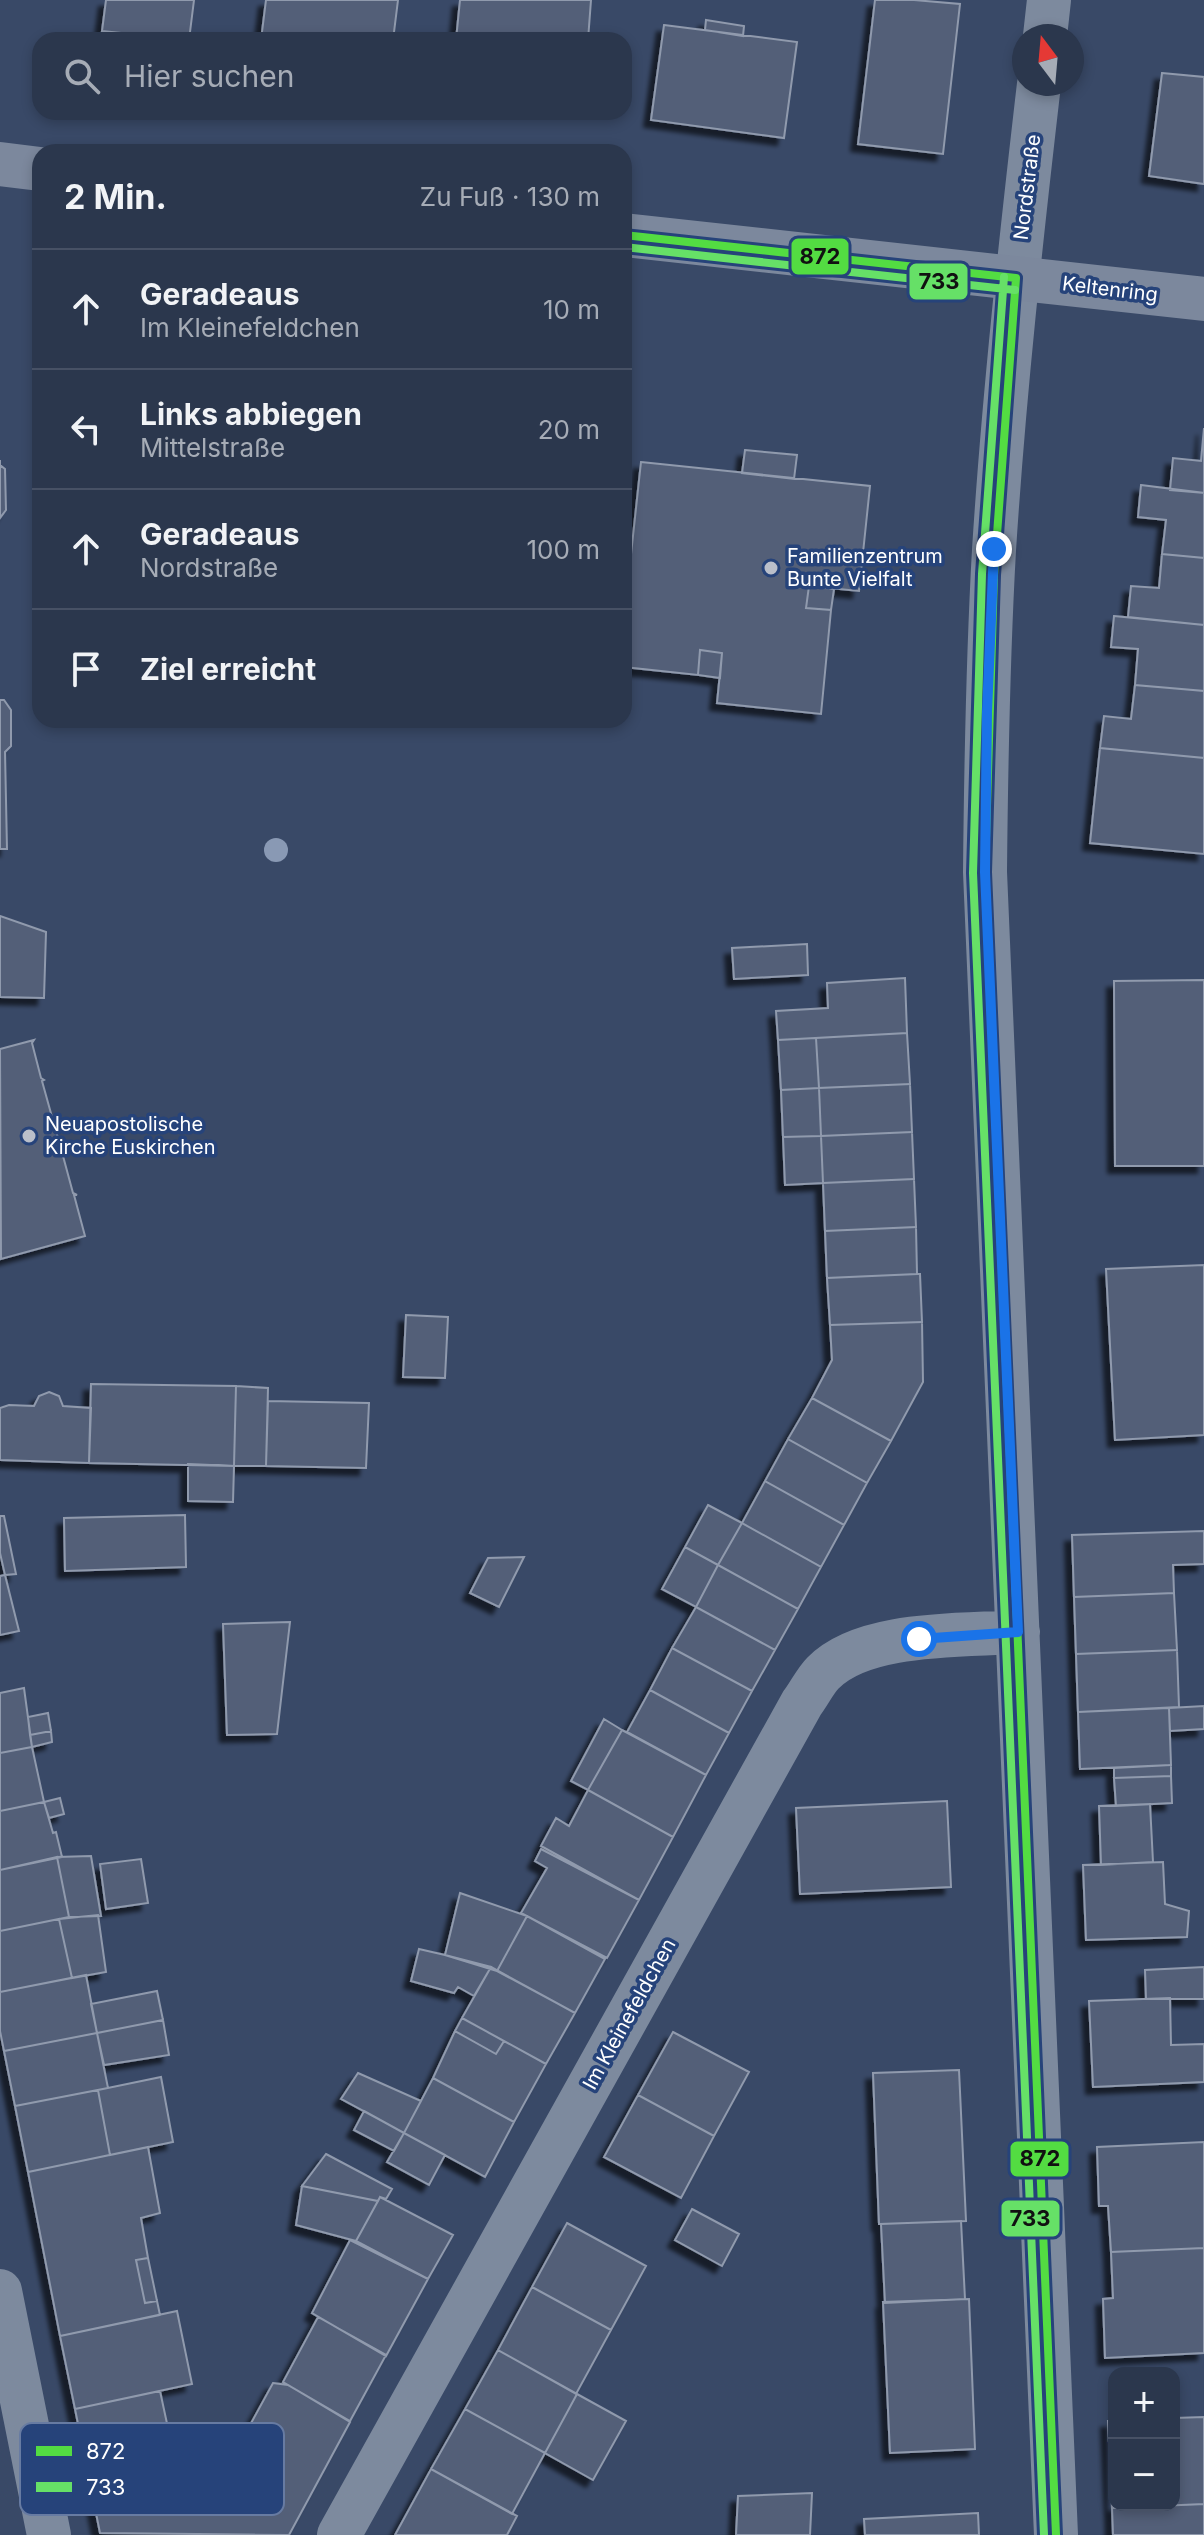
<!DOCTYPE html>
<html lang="de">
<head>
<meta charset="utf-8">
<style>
  :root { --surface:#2b374d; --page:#374257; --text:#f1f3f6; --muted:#a6acb6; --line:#475165 }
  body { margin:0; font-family:Inter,sans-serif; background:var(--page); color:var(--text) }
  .controls { position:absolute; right:24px; bottom:24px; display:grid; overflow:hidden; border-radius:16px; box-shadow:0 4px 12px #0003 }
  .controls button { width:72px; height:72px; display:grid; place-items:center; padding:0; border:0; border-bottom:2px solid var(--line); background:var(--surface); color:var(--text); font:40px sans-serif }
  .compass { position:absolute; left:1012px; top:24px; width:72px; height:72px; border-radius:50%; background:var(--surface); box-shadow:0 4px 12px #0003; rotate:344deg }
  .stop { position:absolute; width:24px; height:24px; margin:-18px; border:6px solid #1a73e8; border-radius:50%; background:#fff }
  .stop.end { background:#1a73e8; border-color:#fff; box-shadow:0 2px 8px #0008 }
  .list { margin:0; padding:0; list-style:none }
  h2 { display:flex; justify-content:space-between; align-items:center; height:104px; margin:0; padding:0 32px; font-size:34px }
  h2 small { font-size:26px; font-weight:400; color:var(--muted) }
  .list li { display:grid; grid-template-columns:52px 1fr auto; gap:24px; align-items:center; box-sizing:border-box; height:120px; padding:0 32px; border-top:2px solid var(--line) }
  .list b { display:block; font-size:30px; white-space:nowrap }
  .list p { margin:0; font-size:26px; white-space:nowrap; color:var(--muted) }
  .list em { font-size:26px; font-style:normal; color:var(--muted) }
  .icon { flex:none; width:44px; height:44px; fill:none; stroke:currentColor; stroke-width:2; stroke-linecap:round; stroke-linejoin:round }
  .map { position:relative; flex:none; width:1204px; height:2535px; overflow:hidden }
  .search { position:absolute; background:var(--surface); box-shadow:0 4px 12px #0003; left:32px; top:32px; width:600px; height:88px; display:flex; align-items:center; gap:20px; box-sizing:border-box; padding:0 28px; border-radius:24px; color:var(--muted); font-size:30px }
  .panel { position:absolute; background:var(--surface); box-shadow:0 4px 12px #0003; left:32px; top:144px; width:600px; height:584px; border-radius:24px }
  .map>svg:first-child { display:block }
  .building { fill:#525f78; stroke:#909aad; stroke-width:2; filter:url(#shadow) }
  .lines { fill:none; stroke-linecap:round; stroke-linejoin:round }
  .minor { stroke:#7d8a9e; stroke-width:44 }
  .major { stroke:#7c889d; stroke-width:44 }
  .bus-1-casing { stroke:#26437a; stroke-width:14 }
  .bus-2-casing { stroke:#26437a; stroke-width:14 }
  .bus-1 { stroke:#53dc42; stroke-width:8 }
  .bus-2 { stroke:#66e067; stroke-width:8 }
  .tree { fill:#8999b4 }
  .route { stroke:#1a73e8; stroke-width:10 }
  .poi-dot { fill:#babfca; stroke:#26437a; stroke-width:3 }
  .labels { text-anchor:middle; stroke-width:7; stroke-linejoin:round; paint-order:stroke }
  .street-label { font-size:20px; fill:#fff; stroke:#26437a }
  .poi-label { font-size:20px; fill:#fff; stroke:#26437a; text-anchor:start }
  .key { fill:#26437a; stroke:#677ba2; stroke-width:2 }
  .key-label { font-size:22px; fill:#fff }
  .line-badge { stroke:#26437a; stroke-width:3 }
  .pale-badge-label { font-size:22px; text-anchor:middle; font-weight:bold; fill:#111 }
</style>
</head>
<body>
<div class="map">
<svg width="1204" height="2535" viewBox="0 0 1204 2535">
  <defs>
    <filter id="shadow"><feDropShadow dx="-7" dy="7" stdDeviation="2" flood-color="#0009"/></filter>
  </defs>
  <rect width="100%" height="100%" fill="#394967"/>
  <path class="building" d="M106,0H194L189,40L102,31Z
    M266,0H398L393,40H261Z
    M460,0H591L588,40H456Z
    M875,0H914L960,4L943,154L858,144Z
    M706,20L744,26L743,36L705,30Z
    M664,25L797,42L784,138L651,120Z
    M1162,73L1204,77V184L1149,176Z
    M1204,428V493L1170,490L1173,458L1201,461Z
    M745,450L797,455L794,479L742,473Z
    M0,460V465L5,469L6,510L0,518Z
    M641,462L870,486L859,591L809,586L806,608L831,610L821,714L717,703L722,653L700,650L698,675L624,667V619Z
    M1141,485L1204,493V558L1162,554L1166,520L1138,517Z
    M1162,554L1204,558V625L1128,617L1131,586L1159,588Z
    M809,586L834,589L831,610L806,608Z
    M1114,616L1204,625V691L1135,685L1138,649L1111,647Z
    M700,650L722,653L720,678L698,675Z
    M1135,685L1204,691V758L1100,748L1104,716L1131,719Z
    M0,700H4L11,710V746L5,752L7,849H0Z
    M1100,748L1204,758V854L1090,843Z
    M0,916L46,932L44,998L0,997Z
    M807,944L808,975L734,979L732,948Z
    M905,978L907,1033L778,1040L776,1011L828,1008L827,983Z
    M1204,980V1166H1115L1114,981Z
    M907,1033L910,1084L819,1088L816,1038Z
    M816,1038L819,1088L781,1090L778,1040Z
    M34,1040L32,1043L41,1078L44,1080L42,1081L52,1117L55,1118L53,1119L62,1154L66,1156H63L73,1193L77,1195H74L85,1236L1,1259L0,1049Z
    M910,1084L912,1132L821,1136L819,1088Z
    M819,1088L821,1136L783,1137L781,1090Z
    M912,1132L914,1179L823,1183L821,1136Z
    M821,1136L823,1183L785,1185L783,1137Z
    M914,1179L916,1227L825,1231L823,1183Z
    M916,1227L917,1274L827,1278L825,1231Z
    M1204,1265V1435L1115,1440L1106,1269Z
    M917,1274H920L922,1322L830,1325L827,1278Z
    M406,1315L448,1317L445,1378L403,1377Z
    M922,1322L923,1382L891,1441L812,1398L832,1360L830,1325Z
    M91,1384L236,1386L234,1466L89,1463Z
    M236,1386L268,1388L266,1466H234Z
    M49,1392L59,1396L63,1406L91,1408L89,1463L0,1460V1408L9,1405L34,1406L39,1396Z
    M812,1398L891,1441L867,1483L788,1439Z
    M268,1401L369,1403L366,1468L266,1466Z
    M788,1439L867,1483L844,1525L765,1481Z
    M188,1464L234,1466L233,1502L188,1501Z
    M765,1481L844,1525L821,1567L742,1523Z
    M708,1505L742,1523L718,1565L685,1547Z
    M185,1515L186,1567L65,1571L64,1518Z
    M0,1516H4L16,1574L5,1575L0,1553Z
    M742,1523L821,1567L798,1609L718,1565Z
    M1204,1531V1564L1173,1565L1174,1593L1074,1597L1072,1535Z
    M685,1547L718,1565L696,1607L662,1589Z
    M524,1557L499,1607L470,1593L488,1558Z
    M718,1565L798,1609L775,1650L696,1607Z
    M5,1575L19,1631L0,1635V1576Z
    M1174,1593L1177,1650L1076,1654L1074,1597Z
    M696,1607L775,1650L752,1691L672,1648Z
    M290,1622L277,1734L227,1735L223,1624Z
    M672,1648L752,1691L729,1733L650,1690Z
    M1177,1650L1179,1707L1078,1712L1076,1654Z
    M24,1688L32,1747L0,1753V1693Z
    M650,1690L729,1733L706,1775L627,1732Z
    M1204,1706V1729L1170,1731L1169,1708Z
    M1169,1708L1171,1765L1080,1769L1078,1712Z
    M48,1713L51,1731L30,1735L28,1717Z
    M604,1719L622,1730L588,1790L571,1781Z
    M622,1730L706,1775L673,1837L588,1790Z
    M51,1731L52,1742L32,1747L30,1735Z
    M32,1747L44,1802L0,1811V1753Z
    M1171,1765V1776L1114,1778V1768Z
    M1171,1776L1172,1803L1116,1806L1114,1778Z
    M588,1790L673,1837L639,1900L541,1846L556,1818L569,1826Z
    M60,1798L64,1814L49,1818L44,1802Z
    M947,1801L951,1887L800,1894L796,1808Z
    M44,1802L53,1833L56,1832L62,1857L0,1870V1811Z
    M1150,1804L1153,1862L1101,1865L1099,1806Z
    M541,1849L639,1900L607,1958L521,1913L547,1868L535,1861Z
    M91,1856L101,1916L69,1917L57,1857Z
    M57,1857L69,1917L0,1931V1870Z
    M141,1859L148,1903L106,1909L100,1864Z
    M1163,1862L1165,1904L1189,1911L1187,1937L1086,1940L1083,1865Z
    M460,1893L527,1916L497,1971L445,1955Z
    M98,1915L106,1972L72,1978L59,1919Z
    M527,1916L605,1959L575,2013L497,1971Z
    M59,1919L72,1978L0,1992V1931Z
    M419,1949L445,1955L491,1967L474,1996L458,1987L454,1993L411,1981Z
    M491,1967L575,2013L546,2064L462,2018Z
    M1204,1967V1999H1146L1145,1970Z
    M86,1975L97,2033L4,2051L0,2031V1992Z
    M157,1991L163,2020L97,2033L91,2004Z
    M1170,1998L1171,2045L1204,2044V2082L1093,2087L1089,2001Z
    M462,2018L504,2041L496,2054L455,2031Z
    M163,2020L169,2055L104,2065L97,2033Z
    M455,2031L496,2054L504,2041L546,2064L514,2122L433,2078Z
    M673,2032L749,2072L714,2136L638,2095Z
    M97,2033L108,2088L15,2106L4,2051Z
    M959,2070L966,2221L879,2224L873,2073Z
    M358,2073L421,2101L404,2133L341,2099Z
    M161,2077L173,2142L110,2155L98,2090Z
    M433,2078L514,2122L485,2177L404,2133Z
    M98,2090L110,2155L28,2172L15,2106Z
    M638,2095L714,2136L681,2198L604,2157Z
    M364,2111L404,2133L394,2151L354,2130Z
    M404,2133L445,2155L429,2185L387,2162Z
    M1204,2142V2248L1111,2252L1108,2206H1099L1097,2147Z
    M148,2147L160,2213L141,2218L148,2258L136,2260L145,2303L157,2301L160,2315L60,2336L28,2172Z
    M326,2154L392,2189L386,2199L380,2197L378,2201L302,2186Z
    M302,2186L378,2201L356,2241L296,2225Z
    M380,2197L453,2235L428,2279L356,2241Z
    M692,2209L739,2234L722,2266L675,2240Z
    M961,2221L965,2299L885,2303L881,2224Z
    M567,2223L646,2266L611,2330L532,2287Z
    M350,2240L428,2279L386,2356L312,2313Z
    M1204,2248V2353L1105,2358L1103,2299L1113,2298L1111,2252Z
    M148,2258L157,2301L145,2303L136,2260Z
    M532,2287L611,2330L576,2394L498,2350Z
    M969,2299L975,2449L890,2453L883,2302Z
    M177,2311L192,2384L75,2409L60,2336Z
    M318,2317L386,2355L350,2421L283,2382Z
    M498,2350L577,2394L545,2453L465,2409Z
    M273,2383L288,2385L350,2422L289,2535L100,2533L75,2409L160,2391L174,2456L226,2469Z
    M577,2394L626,2421L593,2480L545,2453Z
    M465,2409L545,2453L512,2514L431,2469Z
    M1204,2417V2504L1112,2508L1108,2421H1114V2505H1174V2418Z
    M431,2469L517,2516L507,2535H395Z
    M812,2493L810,2535H736L738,2496Z
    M1204,2504V2535H1113L1112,2508Z
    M978,2513L979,2535H865L864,2519Z"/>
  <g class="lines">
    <path class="minor" d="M1045,36L1049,0
      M1039,84C1021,239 1004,394 994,550C988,657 986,765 985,872L1056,2535
      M0,2291L49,2535
      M339,2535L802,1703C809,1694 815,1681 823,1673C864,1631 962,1636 1018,1632"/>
    <path class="major" d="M0,164L40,169
      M624,235L1204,299"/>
    <defs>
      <path id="bus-1" d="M624,235L1016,278
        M1016,278L994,575L985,872L1056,2535"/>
      <path id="bus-2" d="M624,247L1015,290
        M1004,277L982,574L973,873L1044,2535"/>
    </defs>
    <use href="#bus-1" class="bus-1-casing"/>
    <use href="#bus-2" class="bus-2-casing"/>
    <use href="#bus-1" class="bus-1"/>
    <use href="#bus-2" class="bus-2"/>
  </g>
  <circle class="tree" cx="276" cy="850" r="12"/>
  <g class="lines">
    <path class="route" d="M919,1639L1018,1632L985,872L987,712L994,549"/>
  </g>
  <g class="poi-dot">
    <circle cx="771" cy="568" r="8"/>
    <circle cx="29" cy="1136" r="8"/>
  </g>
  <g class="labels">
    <g class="street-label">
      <text transform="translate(1027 187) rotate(-83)" y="7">Nordstraße</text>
      <text transform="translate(1110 289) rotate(7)" y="7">Keltenring</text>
      <text transform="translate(629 2014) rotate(-61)" y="7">Im Kleinefeldchen</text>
    </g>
    <g class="poi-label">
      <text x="787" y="563">Familienzentrum<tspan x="787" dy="23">Bunte Vielfalt</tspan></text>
      <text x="45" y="1131">Neuapostolische<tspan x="45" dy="23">Kirche Euskirchen</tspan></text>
    </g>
  </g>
  <rect x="20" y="2423" width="264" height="92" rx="12" class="key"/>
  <rect x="36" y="2446" width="36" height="10" fill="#53dc42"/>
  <rect x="36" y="2482" width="36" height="10" fill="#66e067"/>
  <g class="key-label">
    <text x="86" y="2459">872</text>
    <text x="86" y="2495">733</text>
  </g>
  <g class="line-badge">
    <rect x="790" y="237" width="60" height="39" rx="8" fill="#53dc42"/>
    <rect x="908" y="262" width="61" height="39" rx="8" fill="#66e067"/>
    <rect x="1009" y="2140" width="61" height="38" rx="8" fill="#53dc42"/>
    <rect x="1000" y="2199" width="61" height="39" rx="8" fill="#66e067"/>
  </g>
  <g class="pale-badge-label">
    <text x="820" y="264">872</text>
    <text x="939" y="289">733</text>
    <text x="1040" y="2166">872</text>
    <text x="1030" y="2226">733</text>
  </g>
</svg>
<div class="controls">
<button>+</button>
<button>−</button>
</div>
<svg class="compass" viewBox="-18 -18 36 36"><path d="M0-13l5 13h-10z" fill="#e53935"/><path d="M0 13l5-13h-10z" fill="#a6acb6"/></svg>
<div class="stop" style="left:919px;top:1639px"></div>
<div class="stop end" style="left:994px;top:549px"></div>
<div class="search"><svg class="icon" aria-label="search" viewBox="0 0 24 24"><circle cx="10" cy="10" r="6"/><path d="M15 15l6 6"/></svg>Hier suchen</div>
<section class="panel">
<h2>2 Min.<small>Zu Fuß · 130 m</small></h2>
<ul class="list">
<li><svg class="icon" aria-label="ahead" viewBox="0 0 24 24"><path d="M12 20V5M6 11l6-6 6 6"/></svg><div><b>Geradeaus</b><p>Im Kleinefeldchen</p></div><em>10 m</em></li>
<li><svg class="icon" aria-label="left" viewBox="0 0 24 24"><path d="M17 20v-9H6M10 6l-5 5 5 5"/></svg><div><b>Links abbiegen</b><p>Mittelstraße</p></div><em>20 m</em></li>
<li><svg class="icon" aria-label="ahead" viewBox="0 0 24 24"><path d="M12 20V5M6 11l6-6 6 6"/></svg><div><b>Geradeaus</b><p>Nordstraße</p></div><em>100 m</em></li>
<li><svg class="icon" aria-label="arrive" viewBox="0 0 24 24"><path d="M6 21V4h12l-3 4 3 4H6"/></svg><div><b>Ziel erreicht</b></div></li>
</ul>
</section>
</div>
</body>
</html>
